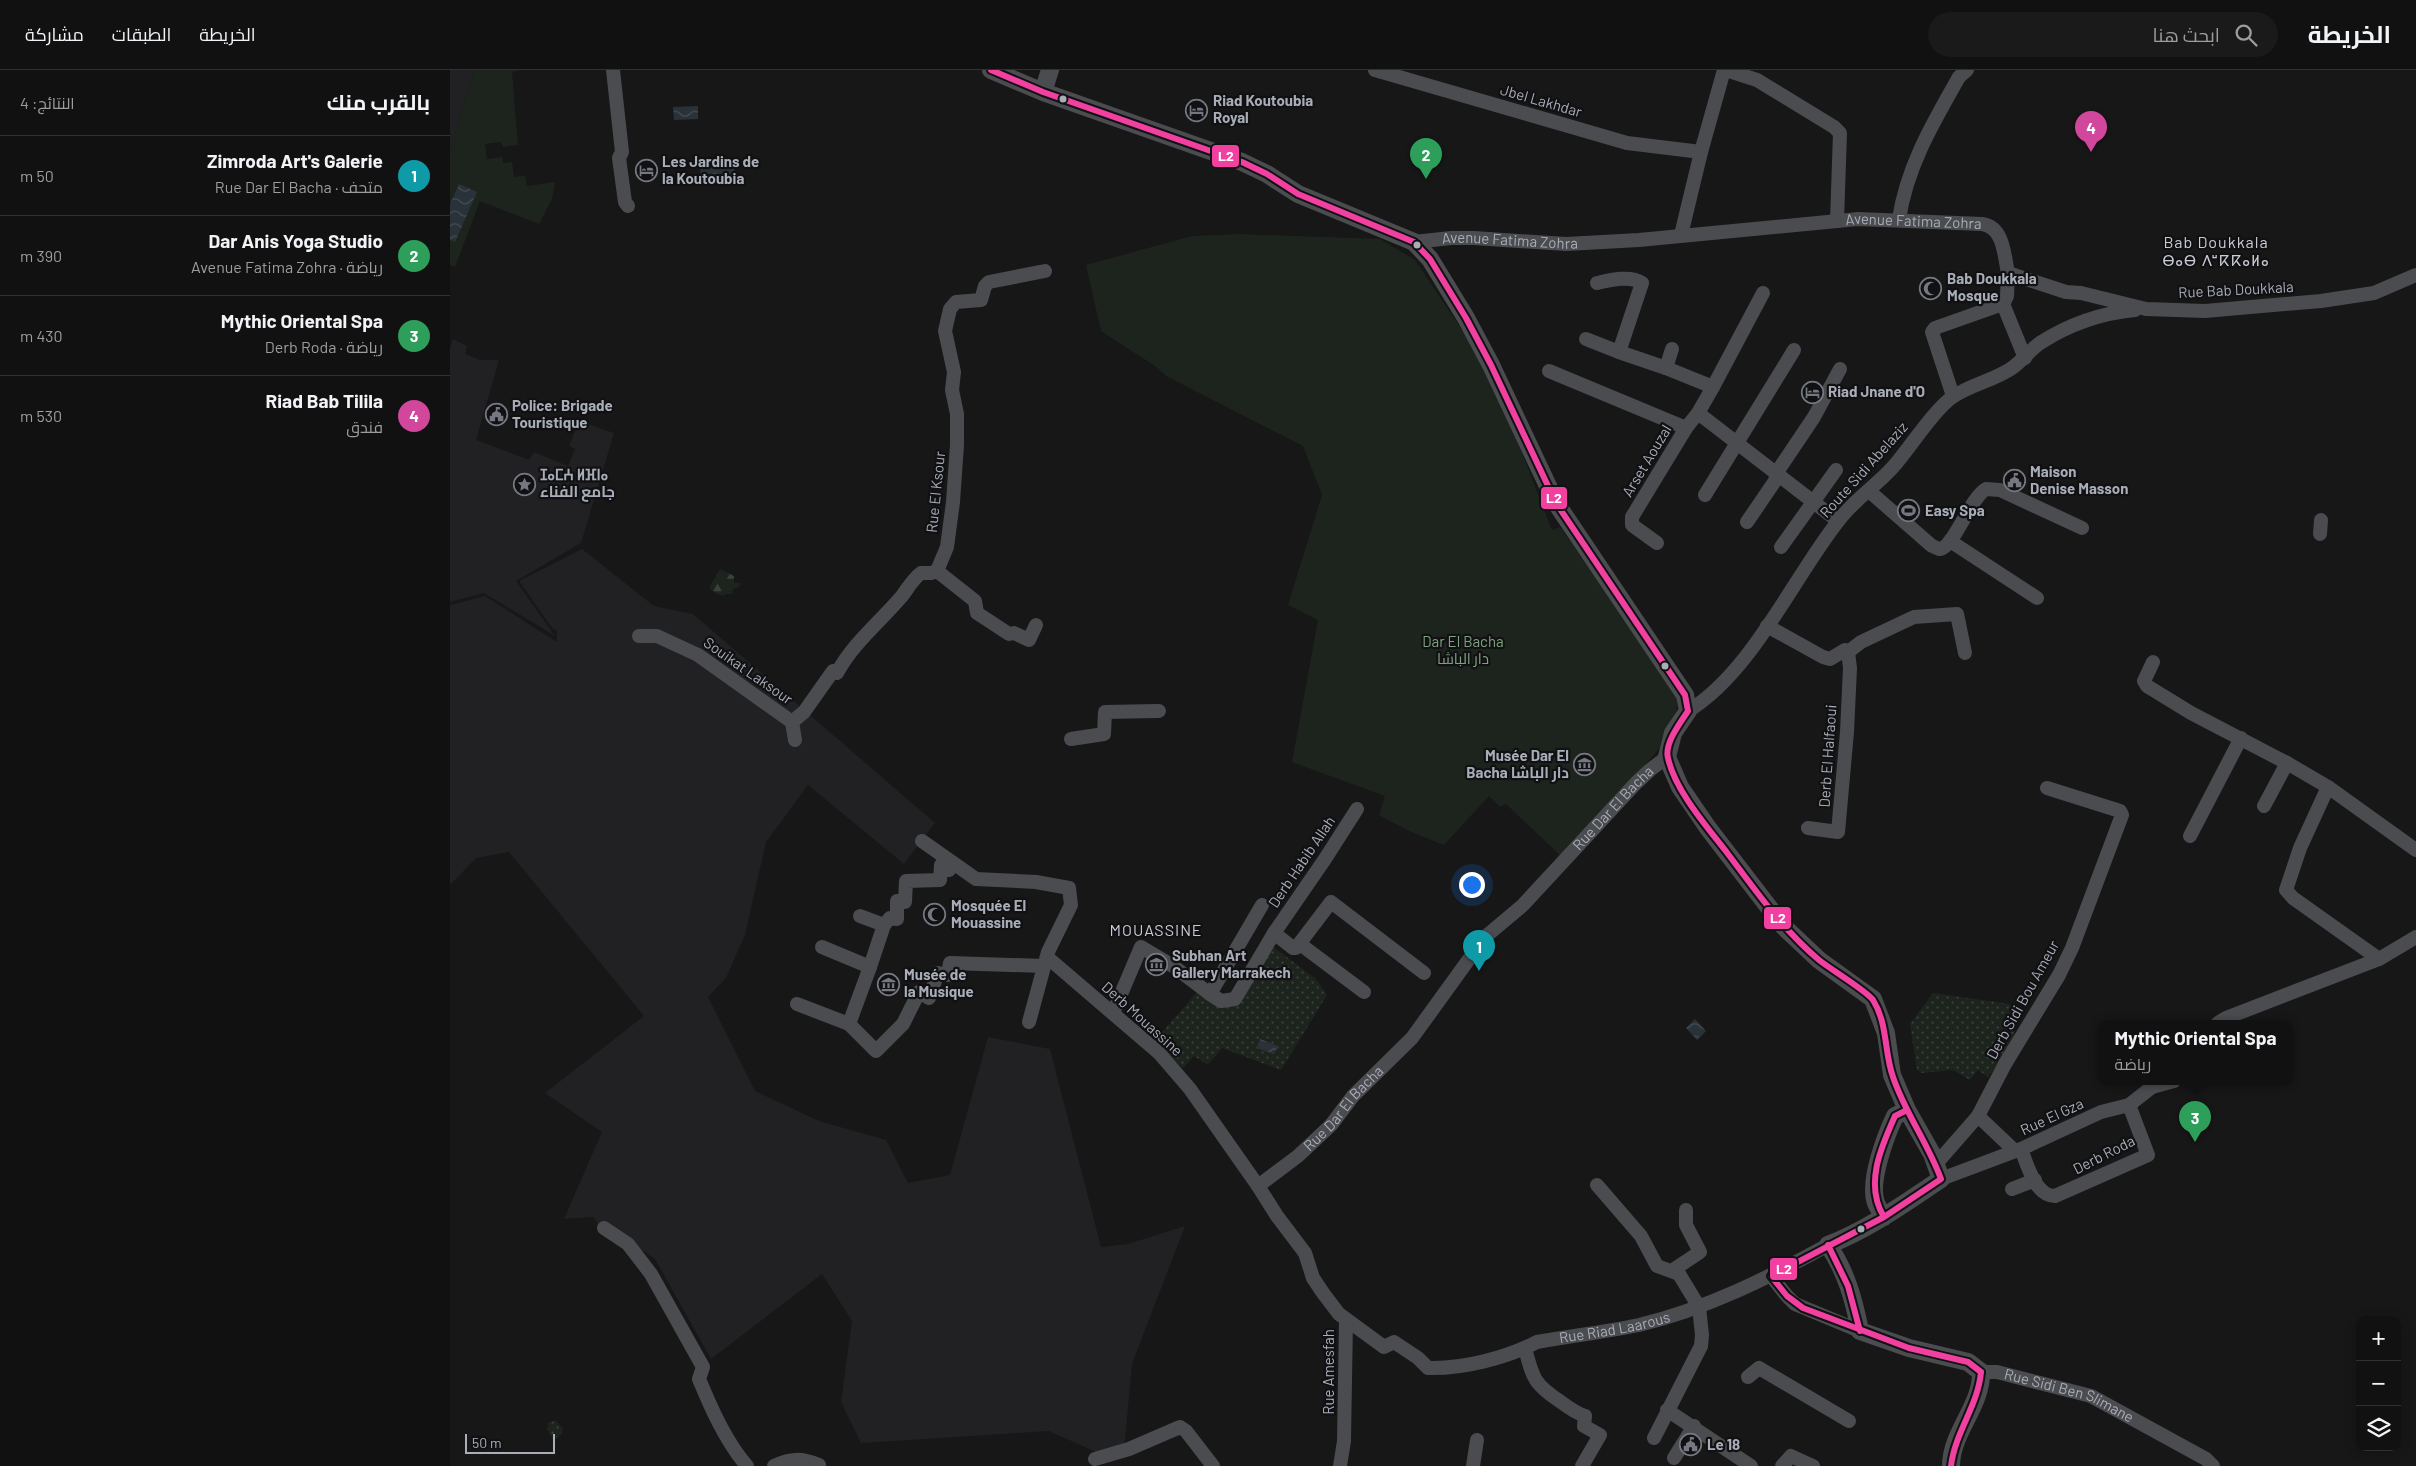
<!DOCTYPE html>
<html lang="ar">
<head>
<meta charset="utf-8">
<style>
  :root { --surface:#111; --page:#1a1a1a; --text:#f1f3f6; --muted:#9c9d9f; --line:#303131; --accent:#757880 }
  body { margin:0; font-family:Barlow,Cairo,"Noto Sans Tifinagh",sans-serif; background:var(--page); color:var(--text); direction:rtl }
  .controls { position:absolute; right:15px; bottom:15px; display:grid; overflow:hidden; border-radius:10px; box-shadow:0 2px 12px #0003 }
  .controls button { width:45px; height:45px; display:grid; place-items:center; padding:0; border:0; border-bottom:1px solid var(--line); background:var(--surface); color:var(--text); font:25px sans-serif }
  .scale { position:absolute; left:15px; bottom:12px; width:90px; box-sizing:border-box; padding-left:5px; border:2px solid #a8adb8; border-top:0; font-size:14px; line-height:18px; white-space:nowrap; color:#a8adb8; -webkit-text-stroke:4px #111113; paint-order:stroke }
  .you { position:absolute; left:1021px; top:814px; width:18px; height:18px; margin:-12px; border:4px solid #fff; border-radius:50%; background:#1a73e8; box-shadow:0 0 0 8px #1a73e833 }
  .badge { display:grid; place-items:center; width:32px; height:32px; border-radius:50%; background:var(--accent); color:#fff; font-size:16px; font-weight:700 }
  .pin { position:absolute; translate:-50% -41px; filter:drop-shadow(0 1px 2px #0008) }
  .pin::after { content:''; position:absolute; top:26px; width:18px; height:15px; background:inherit; clip-path:polygon(0 0,100% 0,50% 100%) }
  .popup { position:absolute; left:1648px; top:950px; width:195px; height:65px; box-sizing:border-box; display:grid; place-content:center; border-radius:10px; background:var(--surface); filter:drop-shadow(0 1px 4px #0005); font-size:16px; white-space:nowrap; color:var(--muted) }
  .popup b { font-size:19px; color:var(--text) }
  .popup::after { content:''; position:absolute; left:50%; top:100%; margin-left:-10px; border:10px solid transparent; border-top-color:var(--surface) }
  .list { margin:0; padding:0; list-style:none }
  h2 { display:flex; justify-content:space-between; align-items:center; height:65px; margin:0; padding:0 20px; font-size:21px }
  h2 small { font-size:16px; font-weight:400; color:var(--muted) }
  .list li { display:grid; grid-template-columns:32px 1fr auto; gap:15px; align-items:center; box-sizing:border-box; height:80px; padding:0 20px; border-top:1px solid var(--line) }
  .list b { display:block; font-size:19px; white-space:nowrap }
  .list p { margin:0; font-size:16px; white-space:nowrap; color:var(--muted) }
  .list em { font-size:16px; font-style:normal; color:var(--muted) }
  .icon { flex:none; width:28px; height:28px; fill:none; stroke:currentColor; stroke-width:2; stroke-linecap:round; stroke-linejoin:round }
  .map { position:relative; flex:none; width:1966px; height:1396px; overflow:hidden; direction:ltr }
  header { display:flex; align-items:center; gap:30px; box-sizing:border-box; height:70px; padding:0 25px; background:var(--surface); border-bottom:1px solid var(--line) }
  header strong { font-size:24px }
  nav { display:flex; gap:28px; margin-inline-start:auto; font-size:18px }
  .search { width:350px; height:45px; background:var(--page); display:flex; align-items:center; gap:12px; box-sizing:border-box; padding:0 18px; border-radius:28px; color:var(--muted); font-size:19px }
  main { display:flex }
  aside { flex:1; background:var(--surface) }
  .map>svg:first-child { display:block }
  .built { fill:#212123 }
  .forest { fill:url(#forest-firs) }
  .park { fill:url(#park-dots) }
  .garden { fill:#1d241e }
  .water { fill:url(#water-waves) }
  .lines { fill:none; stroke-linecap:round; stroke-linejoin:round }
  .minor { stroke:#4b4c50; stroke-width:14 }
  .tertiary { stroke:#4b4c50; stroke-width:18 }
  .bus-1-casing { stroke:#111113; stroke-width:10 }
  .bus-1 { stroke:#f240a1; stroke-width:6 }
  .bus-dot { fill:#a8adb8; stroke:#111113; stroke-width:2 }
  .labels { text-anchor:middle; stroke-width:4.5; stroke-linejoin:round; paint-order:stroke }
  .poi-label { font-size:15px; font-weight:bold; fill:#a8adb8; stroke:#111113; text-anchor:start }
  .street-label { font-size:15px; fill:#a8adb8; stroke:#111113 }
  .park-label { font-size:15px; fill:#7fa381; stroke:#111113 }
  .neighbourhood-label { font-size:16px; letter-spacing:1px; fill:#c9ccd4; stroke:#111113 }
  .line-badge { stroke:#111113; stroke-width:2 }
  .badge-label { font-size:14px; text-anchor:middle; font-weight:bold; fill:#fff }
</style>
</head>
<body>
<header>
<strong>الخريطة</strong>
<div class="search"><svg class="icon" aria-label="search" viewBox="0 0 24 24"><circle cx="10" cy="10" r="6"/><path d="M15 15l6 6"/></svg>ابحث هنا</div>
<nav><a>الخريطة</a><a>الطبقات</a><a>مشاركة</a></nav>
</header>
<main>
<div class="map">
<svg width="1966" height="1396" viewBox="0 0 1966 1396">
  <defs>
    <pattern id="forest-firs" width="22" height="20" patternUnits="userSpaceOnUse" patternTransform="scale(1.25)"><rect width="22" height="20" fill="#1d241e"/><path d="M5 1l3.5 6h-7zM16 11l3.5 6h-7z" fill="#3b413d"/></pattern>
    <pattern id="park-dots" width="8" height="8" patternUnits="userSpaceOnUse" patternTransform="scale(1.25)"><rect width="8" height="8" fill="#1d241e"/><path d="M2 2h.1M6 6h.1" fill="none" stroke="#3b413d" stroke-width="1.8" stroke-linecap="round"/></pattern>
    <pattern id="water-waves" width="16" height="10" patternUnits="userSpaceOnUse" patternTransform="scale(1.25)"><rect width="16" height="10" fill="#2a3239"/><path d="M0 5q4-4 8 0t8 0" fill="none" stroke="#464d54"/></pattern>
  </defs>
  <rect width="100%" height="100%" fill="#171717"/>
  <path class="built" d="M0,0H24L0,81Z
    M3,269L17,276L15,284L30,290H49L26,370L79,390L84,382L118,396L125,379L119,376L129,351L164,363L131,473L66,511L105,566L34,523L0,532V277Z
    M132,479L204,536L243,544L485,753L454,794L358,715L316,772L295,865L276,908L258,927L305,1021L369,1051L436,1070L458,1113L500,1105L538,967L600,979L651,1177L678,1174L735,1156L682,1294L674,1380L646,1382L599,1361L411,1373L391,1332L402,1251L372,1204L261,1289L205,1189L155,1155L148,1154L143,1147L114,1149L152,1062L95,1023L194,946L59,782L26,788L0,815V535L35,526L107,572V561L102,558L69,511Z"/>
  <path class="forest" d="M270,499L284,506V513H291L289,517L283,519L282,524H276L274,526L267,524L259,518Z"/>
  <path class="park" d="M822,876L866,909L877,925L831,1000L772,978L758,995L744,986L733,998L716,983L720,977L708,967L749,920L772,934Z
    M1483,923L1560,934L1565,971L1538,1007L1528,1000L1520,1010L1503,1000L1472,1003L1467,1000L1460,954Z
    M105,1350L113,1359L111,1365L103,1370L97,1359L99,1357L97,1354Z"/>
  <path class="garden" d="M24,0H69L62,2L68,75L53,77L51,72L35,74L37,89L52,87L53,93L62,92L64,107L75,106L77,116L105,112L102,129L89,154L30,131L5,197L0,195V81Z
    M790,164L930,169L965,190L1024,278L1058,347L1102,460L1110,457L1228,623L1226,648L1213,674L1115,790L1056,734L1050,737L1039,726L994,775L959,761L929,745L935,726L842,692L868,550L838,535L872,425L853,376L716,306L705,296L651,261L636,195L742,166Z"/>
  <path class="water" d="M248,36V49L224,50L223,37Z
    M284,91L285,112L251,114L250,92Z
    M9,114L27,122L5,172L0,170V134Z
    M1245,949L1256,961L1247,970L1236,958Z
    M810,969L828,976L824,984L807,978Z"/>
  <g class="lines">
    <g class="minor">
      <path d="M163,0L172,82L169,88L175,132L178,136"/>
      <path d="M925,0L1177,73L1251,82"/>
      <path d="M1276,0L1307,10L1384,57L1390,63L1387,151"/>
      <path d="M1449,149C1457,96 1483,53 1509,7L1517,0"/>
      <path d="M1231,165L1251,82L1274,0"/>
      <path id="s1" d="M964,172L1001,168H1024L1116,174L1189,170L1408,149L1532,154C1554,157 1554,185 1558,203L1616,222L1631,223L1696,239L1755,241L1871,231L1924,223L1966,205"/>
      <path d="M1147,213C1160,210 1180,205 1192,213L1169,282L1216,298"/>
      <path d="M1553,234L1575,288"/>
      <path d="M1136,269L1169,282"/>
      <path d="M1222,279L1216,298L1263,317L1248,343L1388,451"/>
      <path d="M1099,301L1236,358"/>
      <path d="M1263,317L1313,223"/>
      <path d="M1503,326L1482,262L1485,258L1553,234L1557,226L1558,203"/>
      <path d="M1419,421L1482,476C1483,476 1488,479 1490,479C1504,477 1520,428 1536,419L1550,420L1632,458"/>
      <path d="M1255,425L1344,280"/>
      <path d="M1297,452L1325,411L1327,402L1364,347L1390,299"/>
      <path d="M1870,464L1871,450"/>
      <path d="M1500,471L1587,528"/>
      <path d="M1207,473L1182,455V447L1236,358L1248,343"/>
      <path d="M1331,477L1386,400"/>
      <path d="M487,501L525,531L527,543L559,564L564,563L579,570L586,555"/>
      <path d="M1317,556L1373,587L1380,589L1395,580L1398,582L1400,598L1397,662L1388,762L1358,758"/>
      <path d="M189,566H207L248,585L342,652L345,670"/>
      <path d="M1398,582L1411,572L1464,547L1507,544L1515,583"/>
      <path d="M1703,592L1694,611L1697,616L1741,643L1837,693"/>
      <path d="M1238,641C1302,602 1343,508 1389,450C1405,429 1426,416 1443,397C1460,378 1484,339 1504,326C1522,314 1545,310 1562,298C1572,291 1580,280 1590,273C1618,255 1652,243 1685,240"/>
      <path d="M342,652L354,642L383,601L387,603C403,573 430,552 452,526C458,518 463,509 471,503H481L487,501L497,477L503,432L507,375V344L502,320L504,302L495,261L500,239L506,232L531,230L535,216L539,212L595,201"/>
      <path d="M621,669L654,664L655,642L709,641"/>
      <path d="M1878,717L1850,778L1836,820L1843,828L1929,889"/>
      <path d="M1814,736L1837,693L1878,717L1966,780"/>
      <path d="M1740,766L1791,668"/>
      <path d="M472,771L526,809L586,812L619,818L621,835L598,882L579,952"/>
      <path d="M410,846L434,855L440,848L447,849V831L455,832L456,811L490,810L491,795L499,800L503,793"/>
      <path d="M824,863L843,878H846L881,832L974,903"/>
      <path d="M850,874L914,922"/>
      <path d="M372,877L420,897L434,855"/>
      <path id="s2" d="M597,887L709,983L740,1019L808,1116L827,1146L855,1183L863,1208L873,1223L889,1244L934,1277L944,1272L968,1288L978,1298C1013,1299 1056,1288 1087,1272C1121,1266 1155,1262 1189,1255C1256,1239 1318,1208 1378,1175"/>
      <path d="M760,924L771,931L785,929L824,863L875,789L907,739"/>
      <path d="M347,934L399,954L420,897"/>
      <path d="M663,943L691,877L723,896L760,924L812,835"/>
      <path d="M1768,953L1776,948L1929,889L1966,867"/>
      <path d="M399,954L426,981L453,954L469,922L479,928L488,903L498,905L500,893L594,896"/>
      <path d="M1528,1046L1565,1081"/>
      <path d="M1571,1079C1577,1094 1585,1126 1605,1126L1698,1085L1679,1035"/>
      <path d="M1486,1094L1528,1046L1555,994L1609,905L1622,878L1672,745L1670,741L1597,718"/>
      <path d="M1491,1109L1571,1079L1651,1042L1679,1035L1702,1017L1724,1011"/>
      <path d="M1147,1115L1191,1166L1207,1196L1229,1204L1249,1237L1252,1265L1251,1276L1204,1368"/>
      <path id="s3" d="M808,1116L848,1086L881,1055L903,1026L962,968L1035,867L1073,835L1186,713L1200,700L1217,687"/>
      <path d="M1562,1119L1585,1110"/>
      <path d="M154,1158L178,1174L201,1204L253,1297L249,1309C261,1338 276,1372 297,1396"/>
      <path d="M1223,1200L1250,1182L1236,1155V1140"/>
      <path d="M1321,1206L1337,1226L1345,1234L1410,1261"/>
      <path d="M1075,1278C1083,1309 1084,1314 1111,1332C1119,1338 1126,1343 1135,1346L1134,1356L1150,1365L1132,1396"/>
      <path id="s4" d="M1531,1302H1547L1641,1326L1756,1389L1763,1396"/>
      <path d="M1298,1307L1309,1298L1399,1351"/>
      <path d="M1217,1340L1301,1396"/>
      <path d="M1224,1388L1244,1356"/>
      <path d="M645,1389L679,1379L730,1357L736,1361L763,1396"/>
      <path d="M324,1396C340,1388 352,1388 369,1395"/>
      <path d="M890,1396L894,1371L896,1250"/>
      <path d="M1023,1396L1027,1370"/>
      <path d="M1332,1396L1341,1386L1363,1396"/>
    </g>
    <path class="tertiary" d="M541,0L593,22L792,92L817,104L848,124L964,172L980,189L1016,248L1041,295L1106,433L1235,625L1238,641L1223,663L1217,687L1230,717L1258,758L1334,857L1369,890L1423,929L1436,963L1442,1005L1457,1040L1482,1084L1491,1109C1455,1133 1419,1159 1378,1175C1396,1201 1404,1230 1410,1261L1459,1278L1518,1292L1531,1302C1532,1336 1501,1362 1501,1396
      M593,22L600,0
      M1434,1147C1431,1142 1428,1138 1426,1133C1418,1112 1436,1065 1445,1046L1457,1040"/>
    <defs>
      <path id="bus-1" d="M541,0L593,22L792,92L817,104L848,124L964,172L980,189L1016,248L1041,295L1106,433L1235,625L1238,641C1230,653 1214,674 1218,688C1225,721 1258,758 1278,784C1306,821 1333,860 1369,890C1380,899 1417,921 1423,930C1438,954 1434,982 1443,1007C1455,1043 1478,1073 1491,1109L1434,1147L1321,1206L1337,1226L1353,1238L1459,1278L1518,1292L1531,1302
        M1434,1147C1414,1115 1431,1077 1445,1046L1457,1040
        M1378,1175L1398,1216L1410,1261
        M1501,1396C1505,1362 1528,1336 1531,1302"/>
    </defs>
    <use href="#bus-1" class="bus-1-casing"/>
    <use href="#bus-1" class="bus-1"/>
  </g>
  <defs>
    <symbol id="hotel-ring" viewBox="-11 -11 22 22"><circle r="9.5" fill="#111113" stroke="#757880" stroke-width="1.5"/><path d="M-6-4.5h1.5V1H6V5H4.5V3h-9V5H-6ZM-4 0a1.8 1.8 0 1 1 3.6 0ZM.5 0V-2.5h3Q6-2.5 6 0Z" fill="#757880"/></symbol>
    <symbol id="mosque-ring" viewBox="-11 -11 22 22"><circle r="9.5" fill="#111113" stroke="#757880" stroke-width="1.5"/><path d="M3.5-4.9A6 6 0 1 0 3.5 4.9A5 5 0 1 1 3.5-4.9Z" fill="#757880"/></symbol>
    <symbol id="civic-ring" viewBox="-11 -11 22 22"><circle r="9.5" fill="#111113" stroke="#757880" stroke-width="1.5"/><path d="M-.6-6.5H3V-4.5H.6V-3L4-1V1h2V6H-6V1h2V-1L-.6-3ZM-1.2 2.5V6h2.4V2.5Z" fill="#757880"/></symbol>
    <symbol id="sight-ring" viewBox="-11 -11 22 22"><circle r="9.5" fill="#111113" stroke="#757880" stroke-width="1.5"/><path d="M0-6L1.8-2.2L6-1.7L2.9 1.2L3.7 5.4L0 3.3L-3.7 5.4L-2.9 1.2L-6-1.7L-1.8-2.2Z" fill="#757880"/></symbol>
    <symbol id="stadium-ring" viewBox="-11 -11 22 22"><circle r="9.5" fill="#111113" stroke="#757880" stroke-width="1.5"/><path d="M0-5a6.5 5 0 1 0 0 10a6.5 5 0 1 0 0-10ZM-3.5-1.8h7v3.6h-7Z" fill="#757880"/></symbol>
    <symbol id="museum-ring" viewBox="-11 -11 22 22"><circle r="9.5" fill="#111113" stroke="#757880" stroke-width="1.5"/><path d="M0-6L6-3V-2H-6V-3ZM-5-1h2V3h-2ZM-1-1h2V3h-2ZM3-1h2V3H3ZM-6 4H6V6H-6Z" fill="#757880"/></symbol>
  </defs>
  <g fill-rule="evenodd">
    <use href="#hotel-ring" x="734" y="28" width="25" height="25"/>
    <use href="#hotel-ring" x="184" y="88" width="25" height="25"/>
    <use href="#mosque-ring" x="1468" y="206" width="25" height="25"/>
    <use href="#hotel-ring" x="1350" y="310" width="25" height="25"/>
    <use href="#civic-ring" x="34" y="332" width="25" height="25"/>
    <use href="#civic-ring" x="1552" y="398" width="25" height="25"/>
    <use href="#sight-ring" x="62" y="402" width="25" height="25"/>
    <use href="#stadium-ring" x="1446" y="428" width="25" height="25"/>
    <use href="#museum-ring" x="1122" y="682" width="25" height="25"/>
    <use href="#mosque-ring" x="472" y="832" width="25" height="25"/>
    <use href="#museum-ring" x="694" y="882" width="25" height="25"/>
    <use href="#museum-ring" x="426" y="902" width="25" height="25"/>
    <use href="#civic-ring" x="1228" y="1362" width="25" height="25"/>
  </g>
  <g class="bus-dot">
    <circle cx="613" cy="29" r="4.5"/>
    <circle cx="967" cy="175" r="4.5"/>
    <circle cx="1215" cy="596" r="4.5"/>
    <circle cx="1411" cy="1159" r="4.5"/>
  </g>
  <g class="labels">
    <g class="poi-label">
      <text x="763" y="36">Riad Koutoubia<tspan x="763" dy="17">Royal</tspan></text>
      <text x="212" y="97">Les Jardins de<tspan x="212" dy="17">la Koutoubia</tspan></text>
      <text x="1497" y="214">Bab Doukkala<tspan x="1497" dy="17">Mosque</tspan></text>
      <text x="1378" y="327">Riad Jnane d'O</text>
      <text x="62" y="341">Police: Brigade<tspan x="62" dy="17">Touristique</tspan></text>
      <text x="1580" y="407">Maison<tspan x="1580" dy="17">Denise Masson</tspan></text>
      <text x="90" y="410">ⵊⴰⵎⵄ ⵍⴼⵏⴰ<tspan x="90" dy="17">جامع الفناء</tspan></text>
      <text x="1475" y="446">Easy Spa</text>
      <text x="1119" y="691" text-anchor="end">Musée Dar El<tspan x="1119" dy="17">Bacha دار الباشا</tspan></text>
      <text x="501" y="841">Mosquée El<tspan x="501" dy="17">Mouassine</tspan></text>
      <text x="722" y="891">Subhan Art<tspan x="722" dy="17">Gallery Marrakech</tspan></text>
      <text x="454" y="910">Musée de<tspan x="454" dy="17">la Musique</tspan></text>
      <text x="1257" y="1380">Le 18</text>
    </g>
    <g class="street-label">
      <text transform="translate(1091 31) rotate(16)" y="5">Jbel Lakhdar</text>
      <text dy="5" stroke="none"><textPath href="#s1" startOffset="501">Avenue Fatima Zohra</textPath></text>
      <text dy="5" stroke="none"><textPath href="#s1" startOffset="96">Avenue Fatima Zohra</textPath></text>
      <text transform="translate(1786 220) rotate(-3)" y="5">Rue Bab Doukkala</text>
      <text transform="translate(1197 391) rotate(-59)" y="5">Arset Aouzal</text>
      <text transform="translate(1414 400) rotate(-48)" y="5">Route Sidi Abelaziz</text>
      <text transform="translate(486 422) rotate(-84)" y="5">Rue El Ksour</text>
      <text transform="translate(298 601) rotate(35)" y="5">Souikat Laksour</text>
      <text transform="translate(1378 686) rotate(-86)" y="5">Derb El Halfaoui</text>
      <text dy="5" stroke="none"><textPath href="#s3" startOffset="521">Rue Dar El Bacha</textPath></text>
      <text transform="translate(852 792) rotate(-56)" y="5">Derb Habib Allah</text>
      <text transform="translate(1573 930) rotate(-61)" y="5">Derb Sidi Bou Ameur</text>
      <text transform="translate(692 949) rotate(42)" y="5">Derb Mouassine</text>
      <text dy="5" stroke="none"><textPath href="#s3" startOffset="116">Rue Dar El Bacha</textPath></text>
      <text transform="translate(1602 1047) rotate(-25)" y="5">Rue El Gza</text>
      <text transform="translate(1654 1085) rotate(-27)" y="5">Derb Roda</text>
      <text dy="5" stroke="none"><textPath href="#s2" startOffset="768">Rue Riad Laarous</textPath></text>
      <text transform="translate(879 1302) rotate(-90)" y="5">Rue Amesfah</text>
      <text dy="5" stroke="none"><textPath href="#s4" startOffset="92">Rue Sidi Ben Slimane</textPath></text>
    </g>
    <g class="park-label">
      <text x="1013" y="577">Dar El Bacha<tspan x="1013" dy="17">دار الباشا</tspan></text>
    </g>
    <g class="neighbourhood-label">
      <text x="1766" y="178">Bab Doukkala<tspan x="1766" dy="18">ⴱⴰⴱ ⴷⵯⴽⴽⴰⵍⴰ</tspan></text>
      <text x="706" y="866">MOUASSINE</text>
    </g>
  </g>
  <g class="line-badge">
    <rect x="761" y="74" width="29" height="24" rx="5" fill="#f240a1"/>
    <rect x="1090" y="416" width="28" height="24" rx="5" fill="#f240a1"/>
    <rect x="1313" y="836" width="29" height="24" rx="5" fill="#f240a1"/>
    <rect x="1319" y="1187" width="29" height="24" rx="5" fill="#f240a1"/>
  </g>
  <g class="badge-label">
    <text x="776" y="91">L2</text>
    <text x="1104" y="433">L2</text>
    <text x="1328" y="853">L2</text>
    <text x="1334" y="1204">L2</text>
  </g>
</svg>
<div class="controls">
<button>+</button>
<button>−</button>
<button><svg class="icon" aria-label="layers" viewBox="0 0 24 24"><path d="M12 4l9 5-9 5-9-5zM3 14l9 5 9-5"/></svg></button>
</div>
<div class="scale">50 m</div>
<div class="you"></div>
<div class="pin badge" style="left:1029px;top:901px;background:#0f9aa8">1</div>
<div class="pin badge" style="left:976px;top:109px;background:#2e9e5b">2</div>
<div class="pin badge" style="left:1745px;top:1072px;background:#2e9e5b">3</div>
<div class="popup"><b>Mythic Oriental Spa</b>رياضة</div>
<div class="pin badge" style="left:1641px;top:82px;background:#d1479c">4</div>
</div>
<aside>
<h2>بالقرب منك<small>النتائج: 4</small></h2>
<ul class="list">
<li><span class="badge" style="background:#0f9aa8">1</span><div><b>Zimroda Art's Galerie</b><p>متحف · Rue Dar El Bacha</p></div><em>50 m</em></li>
<li><span class="badge" style="background:#2e9e5b">2</span><div><b>Dar Anis Yoga Studio</b><p>رياضة · Avenue Fatima Zohra</p></div><em>390 m</em></li>
<li><span class="badge" style="background:#2e9e5b">3</span><div><b>Mythic Oriental Spa</b><p>رياضة · Derb Roda</p></div><em>430 m</em></li>
<li><span class="badge" style="background:#d1479c">4</span><div><b>Riad Bab Tilila</b><p>فندق</p></div><em>530 m</em></li>
</ul>
</aside>
</main>
</body>
</html>
